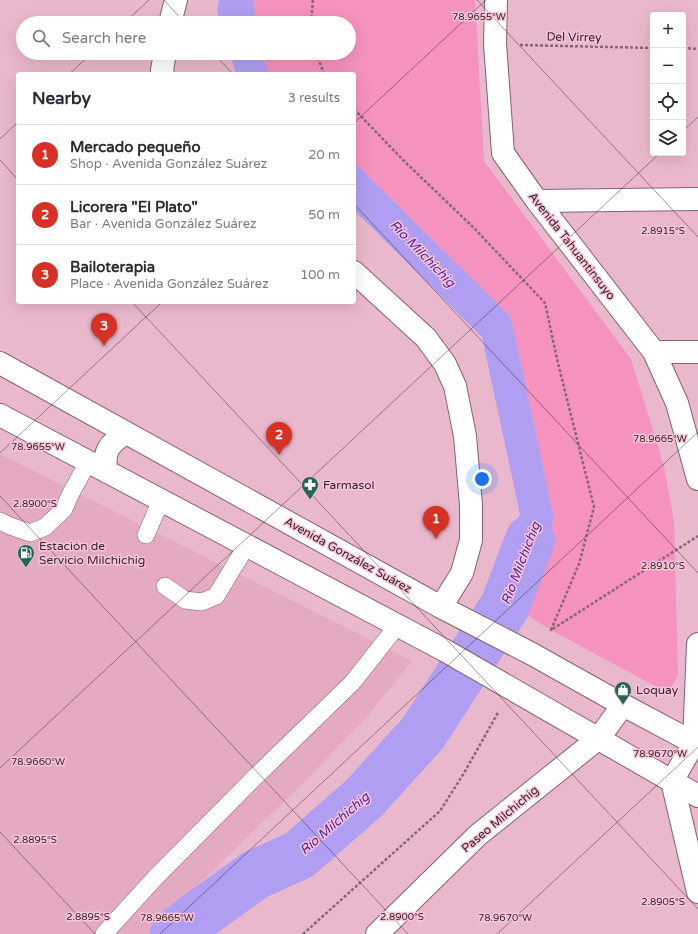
<!DOCTYPE html>
<html lang="en">
<head>
<meta charset="utf-8">
<style>
  :root { --surface:#fff; --page:#f7f7f7; --text:#2b2b33; --muted:#7c7c81; --line:#e1e1e2; --accent:#d93025 }
  body { margin:0; font-family:"Varela Round",sans-serif; background:var(--page); color:var(--text) }
  .controls { position:absolute; right:12px; top:12px; display:grid; overflow:hidden; border-radius:4px; box-shadow:0 4px 16px #0002 }
  .controls button { width:36px; height:36px; display:grid; place-items:center; padding:0; border:0; border-bottom:1px solid var(--line); background:var(--surface); color:var(--text); font:20px sans-serif }
  .you { position:absolute; left:482px; top:479px; width:14px; height:14px; margin:-10px; border:3px solid #fff; border-radius:50%; background:#1a73e8; box-shadow:0 0 0 6px #1a73e833 }
  .badge { display:grid; place-items:center; width:26px; height:26px; border-radius:50%; background:var(--accent); color:#fff; font-size:13px; font-weight:700 }
  .pin { position:absolute; translate:-50% -33px; filter:drop-shadow(0 1px 2px #0008) }
  .pin::after { content:''; position:absolute; top:21px; width:14px; height:12px; background:inherit; clip-path:polygon(0 0,100% 0,50% 100%) }
  .list { margin:0; padding:0; list-style:none }
  h2 { display:flex; justify-content:space-between; align-items:center; height:52px; margin:0; padding:0 16px; font-size:17px }
  h2 small { font-size:13px; font-weight:400; color:var(--muted) }
  .list li { display:grid; grid-template-columns:26px 1fr auto; gap:12px; align-items:center; box-sizing:border-box; height:60px; padding:0 16px; border-top:1px solid var(--line) }
  .list b { display:block; font-size:15px; white-space:nowrap }
  .list p { margin:0; font-size:13px; white-space:nowrap; color:var(--muted) }
  .list em { font-size:13px; font-style:normal; color:var(--muted) }
  .icon { flex:none; width:22px; height:22px; fill:none; stroke:currentColor; stroke-width:2; stroke-linecap:round; stroke-linejoin:round }
  .map { position:relative; flex:none; width:698px; height:934px; overflow:hidden }
  .search { position:absolute; background:var(--surface); box-shadow:0 4px 16px #0002; left:16px; top:16px; width:340px; height:44px; display:flex; align-items:center; gap:10px; box-sizing:border-box; padding:0 14px; border-radius:22px; color:var(--muted); font-size:15px }
  .panel { position:absolute; background:var(--surface); box-shadow:0 4px 16px #0002; left:16px; top:72px; width:340px; height:232px; border-radius:4px }
  .map>svg:first-child { display:block }
  .built { fill:#e3aac1 }
  .green { fill:#f592be }
  .water { fill:#af9ef1 }
  .lines { fill:none; stroke-linecap:round; stroke-linejoin:round }
  .river { stroke:#af9ef1; stroke-width:50 }
  .lane-casing { stroke:#8a5e70; stroke-width:18 }
  .street-casing { stroke:#8a5e70; stroke-width:24 }
  .secondary-casing { stroke:#8a5e70; stroke-width:24 }
  .path { stroke:#886775; stroke-width:2.5; stroke-dasharray:3 2; stroke-linecap:butt }
  .lane { stroke:#fff; stroke-width:17 }
  .street { stroke:#fff; stroke-width:22 }
  .secondary { stroke:#fff; stroke-width:22 }
  .ticks { fill:none; stroke:#311f27; stroke-width:1; stroke-opacity:0.45 }
  .labels { text-anchor:middle; stroke-width:3; stroke-linejoin:round; paint-order:stroke }
  .street-label { font-size:12px; fill:#311f27; stroke:#f8c5d9 }
  .poi-label { font-size:12px; fill:#311f27; stroke:#f8c5d9; text-anchor:start }
  .water-label { font-size:13px; font-style:italic; fill:#4e229a; stroke:#f8c5d9 }
  .ticks-label { font-size:10px; text-anchor:middle; fill:#311f27; stroke:#f8c5d9; stroke-width:3; stroke-linejoin:round; paint-order:stroke }
</style>
</head>
<body>
<div class="map">
<svg width="698" height="934" viewBox="0 0 698 934">
  <rect width="100%" height="100%" fill="#eab8cc"/>
  <path class="built" d="M0,454L412,661L365,719L302,784L161,921L150,934H0Z"/>
  <path class="green" d="M254,0H475L484,161L631,359L664,466L674,522L678,675L668,693L551,630L522,612L554,518L511,317L354,162V74H268L263,53H349V23H257L254,8Z"/>
  <path class="water" d="M219,0H254V8L257,23H221L217,10Z
    M230,53H263L268,74H236Z
    M354,162L511,317L554,518L522,612L488,597L520,514L482,337L354,210Z"/>
  <g class="lines">
    <path class="river" d="M175,934L195,918L255,875L299,855L364,798L423,733L505,606L530,540"/>
    <defs>
      <path id="lane" d="M0,521L10,526L30,533L45,527L64,509L70,495L88,462
        M146,535L161,500
        M165,586L185,600L202,602L216,596L247,545
        M104,934L154,879L254,778L352,683L397,626"/>
      <path id="street" d="M496,0L495,44L503,153L537,201L654,352L677,403L698,479
        M170,23L176,0
        M163,74L162,70L165,53
        M537,201L698,199
        M354,272L426,338L445,364L455,386L465,436L471,505V540L462,573L441,607
        M654,352H698
        M698,644L694,743L672,781L698,892
        M377,934L478,835L599,738L623,705"/>
      <path id="secondary" d="M0,363L441,607L532,654L623,705L698,745
        M0,415L444,650L698,796
        M107,472C102,453 109,443 126,433"/>
    </defs>
    <use href="#lane" class="lane-casing"/>
    <use href="#street" class="street-casing"/>
    <use href="#secondary" class="secondary-casing"/>
    <path class="path" d="M311,23L313,0
      M520,45L653,48
      M683,48L698,49
      M316,53L324,74
      M354,109L405,162L473,227L545,303L557,359L594,507L579,564L551,630L698,536
      M303,934L440,811L464,773L499,711"/>
    <use href="#lane" class="lane"/>
    <use href="#street" class="street"/>
    <use href="#secondary" class="secondary"/>
  </g>
  <path class="ticks" d="M164,0L185,23M477,0L698,237M124,23L149,0M213,53L233,74M69,74L92,53M354,123L486,0M683,131L698,117M0,139L18,122M0,160L18,180M354,204L698,573M132,302L698,909M0,453L162,302M0,496L408,934M0,768L660,153M0,832L95,934M160,934L698,432M497,934L698,747"/>
  <defs>
    <symbol id="pharmacy-pin" viewBox="-11 -11 22 30"><path d="M0 17L-7.5 6A9.5 9.5 0 1 1 7.5 6Z" fill="#246554" stroke="#f8c5d9"/><path d="M-2-6h4v4h4v4h-4v4h-4v-4h-4v-4h4Z" fill="#fff"/></symbol>
    <symbol id="fuel-pin" viewBox="-11 -11 22 30"><path d="M0 17L-7.5 6A9.5 9.5 0 1 1 7.5 6Z" fill="#246554" stroke="#f8c5d9"/><path d="M-5.5-6h7V0h2V4h1.3V-2.5L3-4.5l.8-.8L6-3V5H2.5V1h-1V6h-7ZM-4.2-4.7v3.2H.2V-4.7Z" fill="#fff"/></symbol>
    <symbol id="shop-pin" viewBox="-11 -11 22 30"><path d="M0 17L-7.5 6A9.5 9.5 0 1 1 7.5 6Z" fill="#246554" stroke="#f8c5d9"/><path d="M-5-2.5h2.3a2.7 3.5 0 0 1 5.4 0H5L5.5 6h-11ZM-1.5-2.5h3a1.5 2.3 0 0 0-3 0Z" fill="#fff"/></symbol>
  </defs>
  <g fill-rule="evenodd">
    <use href="#pharmacy-pin" x="300" y="475" width="20" height="27"/>
    <use href="#fuel-pin" x="16" y="543" width="20" height="27"/>
    <use href="#shop-pin" x="613" y="680" width="20" height="27"/>
  </g>
  <g class="labels">
    <g class="street-label">
      <text transform="translate(574 37) rotate(1)" y="4">Del Virrey</text>
      <text transform="translate(572 246) rotate(52)" y="4">Avenida Tahuantinsuyo</text>
      <text transform="translate(348 555) rotate(29)" y="4">Avenida González Suárez</text>
      <text transform="translate(500 819) rotate(-40)" y="4">Paseo Milchichig</text>
    </g>
    <g class="poi-label">
      <text x="323" y="489">Farmasol</text>
      <text x="39" y="550">Estación de<tspan x="39" dy="14">Servicio Milchichig</tspan></text>
      <text x="636" y="694">Loquay</text>
    </g>
    <g class="water-label">
      <text transform="translate(423 253) rotate(46)" y="5">Río Milchichig</text>
      <text transform="translate(520 563) rotate(-69)" y="5">Río Milchichig</text>
      <text transform="translate(334 823) rotate(-41)" y="5">Río Milchichig</text>
    </g>
  </g>
  <g class="ticks-label">
    <text x="479" y="20">78.9655°W</text>
    <text x="663" y="234">2.8915°S</text>
    <text x="660" y="442">78.9665°W</text>
    <text x="38" y="450">78.9655°W</text>
    <text x="35" y="507">2.8900°S</text>
    <text x="663" y="569">2.8910°S</text>
    <text x="660" y="757">78.9670°W</text>
    <text x="38" y="765">78.9660°W</text>
    <text x="35" y="843">2.8895°S</text>
    <text x="663" y="905">2.8905°S</text>
    <text x="88" y="920">2.8895°S</text>
    <text x="402" y="920">2.8900°S</text>
    <text x="167" y="921">78.9665°W</text>
    <text x="505" y="921">78.9670°W</text>
  </g>
</svg>
<div class="controls">
<button>+</button>
<button>−</button>
<button><svg class="icon" aria-label="locate" viewBox="0 0 24 24"><circle cx="12" cy="12" r="6"/><path d="M12 2v4M12 18v4M2 12h4M18 12h4"/></svg></button>
<button><svg class="icon" aria-label="layers" viewBox="0 0 24 24"><path d="M12 4l9 5-9 5-9-5zM3 14l9 5 9-5"/></svg></button>
</div>
<div class="you"></div>
<div class="pin badge" style="left:436px;top:539px">1</div>
<div class="pin badge" style="left:279px;top:455px">2</div>
<div class="pin badge" style="left:104px;top:346px">3</div>
<div class="search"><svg class="icon" aria-label="search" viewBox="0 0 24 24"><circle cx="10" cy="10" r="6"/><path d="M15 15l6 6"/></svg>Search here</div>
<section class="panel">
<h2>Nearby<small>3 results</small></h2>
<ul class="list">
<li><span class="badge">1</span><div><b>Mercado pequeño</b><p>Shop · Avenida González Suárez</p></div><em>20 m</em></li>
<li><span class="badge">2</span><div><b>Licorera &quot;El Plato&quot;</b><p>Bar · Avenida González Suárez</p></div><em>50 m</em></li>
<li><span class="badge">3</span><div><b>Bailoterapia</b><p>Place · Avenida González Suárez</p></div><em>100 m</em></li>
</ul>
</section>
</div>
</body>
</html>
